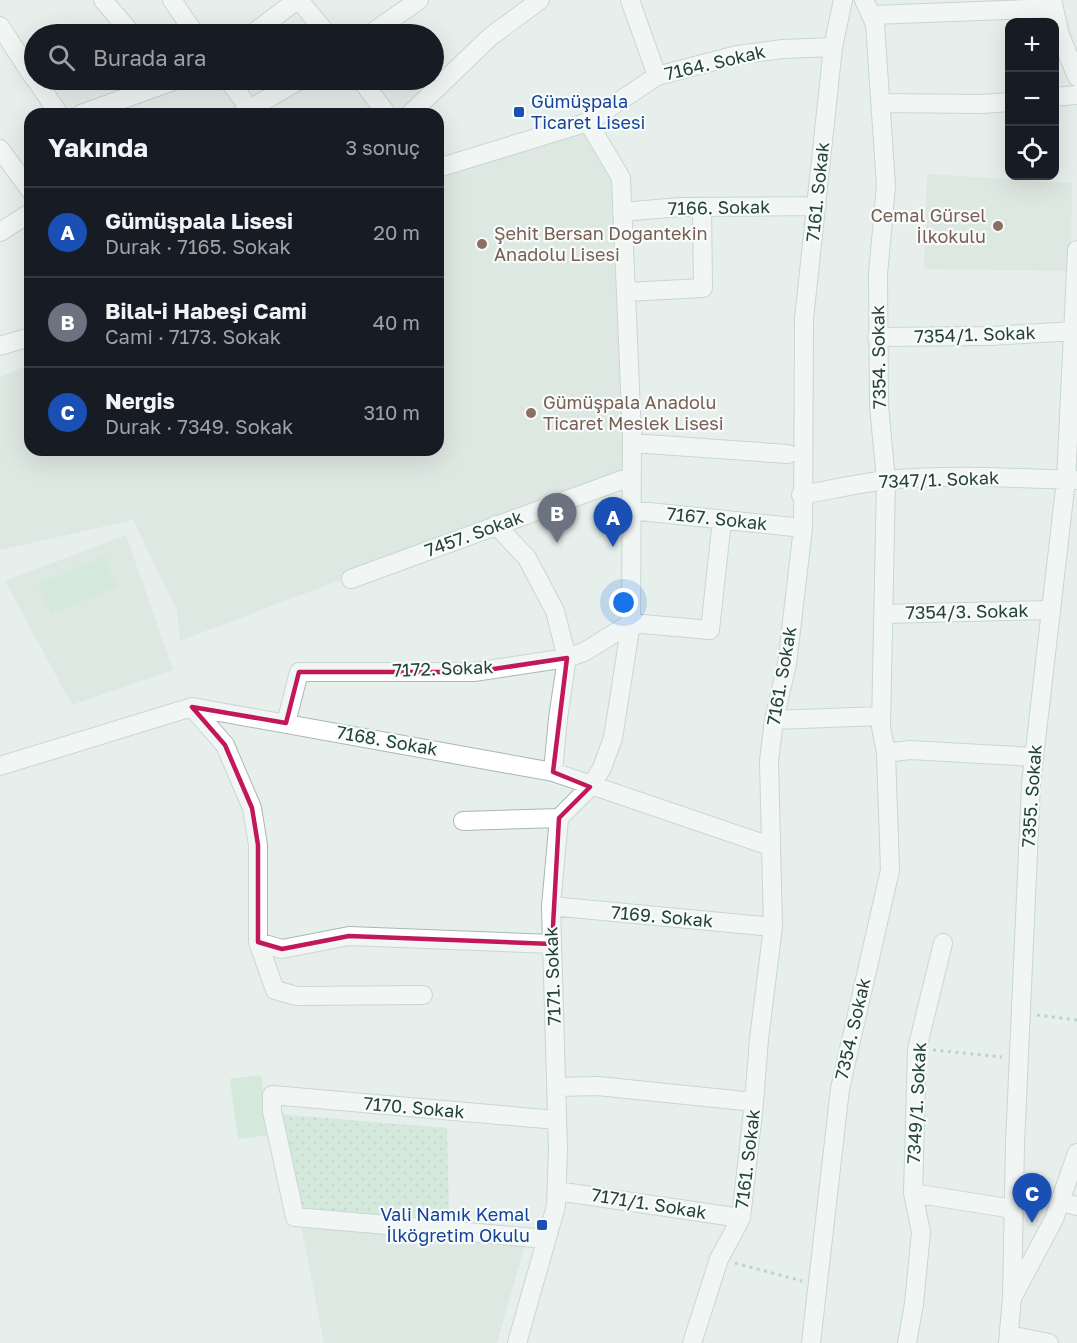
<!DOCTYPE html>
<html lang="tr">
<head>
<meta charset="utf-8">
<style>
  :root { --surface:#171b24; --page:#20242c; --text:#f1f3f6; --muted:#9ea1a6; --line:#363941; --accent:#f4845f }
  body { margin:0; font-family:"Golos Text",sans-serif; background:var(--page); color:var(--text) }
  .controls { position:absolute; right:18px; top:18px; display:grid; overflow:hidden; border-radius:12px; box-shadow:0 6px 24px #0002 }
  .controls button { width:54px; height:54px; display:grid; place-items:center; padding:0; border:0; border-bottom:2px solid var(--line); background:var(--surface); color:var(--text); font:30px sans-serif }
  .you { position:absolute; left:624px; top:603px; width:21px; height:21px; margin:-15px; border:4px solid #fff; border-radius:50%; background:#1a73e8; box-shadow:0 0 0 9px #1a73e833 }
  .badge { display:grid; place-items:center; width:39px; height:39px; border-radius:50%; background:var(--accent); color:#fff; font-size:20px; font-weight:700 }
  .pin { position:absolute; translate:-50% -50px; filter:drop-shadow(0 2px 3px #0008) }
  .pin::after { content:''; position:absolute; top:32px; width:21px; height:18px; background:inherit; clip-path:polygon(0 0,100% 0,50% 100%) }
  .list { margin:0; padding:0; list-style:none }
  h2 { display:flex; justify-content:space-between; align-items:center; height:78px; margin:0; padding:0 24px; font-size:26px }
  h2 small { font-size:20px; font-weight:400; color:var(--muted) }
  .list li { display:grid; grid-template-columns:39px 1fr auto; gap:18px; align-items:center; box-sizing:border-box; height:90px; padding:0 24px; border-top:2px solid var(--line) }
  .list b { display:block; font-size:22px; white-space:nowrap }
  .list p { margin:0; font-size:20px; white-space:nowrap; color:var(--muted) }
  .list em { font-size:20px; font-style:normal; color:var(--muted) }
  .icon { flex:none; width:33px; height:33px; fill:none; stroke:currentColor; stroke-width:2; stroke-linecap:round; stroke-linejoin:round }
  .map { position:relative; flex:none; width:1077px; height:1343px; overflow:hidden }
  .search { position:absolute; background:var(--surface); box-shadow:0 6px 24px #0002; left:24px; top:24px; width:420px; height:66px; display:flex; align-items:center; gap:15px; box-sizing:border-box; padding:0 21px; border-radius:33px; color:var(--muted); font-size:22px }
  .panel { position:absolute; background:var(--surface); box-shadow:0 6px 24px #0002; left:24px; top:108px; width:420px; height:348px; border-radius:18px }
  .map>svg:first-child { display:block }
  .built { fill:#d4dfda }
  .park { fill:url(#park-dots) }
  .garden { fill:#bfe0c8 }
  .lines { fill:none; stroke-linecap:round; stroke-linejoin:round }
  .minor-casing { stroke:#a8b8b2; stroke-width:20 }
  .tertiary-casing { stroke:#a8b8b2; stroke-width:20 }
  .path { stroke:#86b3a5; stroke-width:3; stroke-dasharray:3 4.5; stroke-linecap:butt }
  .minor { stroke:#fff; stroke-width:18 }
  .tertiary { stroke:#fff; stroke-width:18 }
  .marked { fill:none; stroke:#c2185b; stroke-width:4.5; stroke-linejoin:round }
  .transit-dot { fill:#1a4fb4; stroke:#f7fbf9; stroke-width:2 }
  .education-dot { fill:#8d6e63; stroke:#f7fbf9; stroke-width:2 }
  .labels { text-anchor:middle; stroke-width:4.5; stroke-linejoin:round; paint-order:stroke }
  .street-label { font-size:18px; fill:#24423a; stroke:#f7fbf9 }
  .transit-label { font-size:18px; fill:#164399; stroke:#f7fbf9; text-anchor:start }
  .education-label { font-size:18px; fill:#785e54; stroke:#f7fbf9; text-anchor:start }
</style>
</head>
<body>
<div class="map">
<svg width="1077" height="1343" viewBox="0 0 1077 1343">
  <defs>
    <pattern id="park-dots" width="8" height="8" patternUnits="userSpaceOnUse" patternTransform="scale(1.5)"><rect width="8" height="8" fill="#bfe0c8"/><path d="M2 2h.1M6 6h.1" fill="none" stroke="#a4c1ad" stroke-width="1.8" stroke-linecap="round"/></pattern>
  </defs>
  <rect width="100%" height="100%" fill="#e6efeb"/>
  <path class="built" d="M586,127L619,197L626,471L180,641L177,610L133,520L0,550V377L30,364V450H438V177L460,167Z
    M927,174L1072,183L1071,271L924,269Z
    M126,535L173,670L72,705L5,581Z
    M301,1226L525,1245L497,1343H324Z"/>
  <path class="park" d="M275,1114L447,1128L449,1221L299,1213Z"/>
  <path class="garden" d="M104,557L117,587L51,614L38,584Z
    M261,1075L270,1135L238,1139L230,1079Z"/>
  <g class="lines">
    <defs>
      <path id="minor" d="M103,0L132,34
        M172,0L195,34
        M299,0L327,34
        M630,0L657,76
        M1052,0L1060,35L1077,77
        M873,15L1054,8
        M0,26L34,78
        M252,34L297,0
        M370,34L419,0
        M36,80L59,114
        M228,80L254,114
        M361,80L387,114
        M1054,97L1077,95
        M881,103L981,104L1010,102
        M81,114L176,80
        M241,114L300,80
        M410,114L490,37L540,0
        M0,149L30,190
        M622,212L680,207L817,206
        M0,232L30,213
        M626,292L703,288L702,207
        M877,337L991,336L1073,331
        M632,443L788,454
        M801,495C830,490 859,483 888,480C951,474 1014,478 1077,480
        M630,510L803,528
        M496,525L527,558L555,611L567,658L558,718L553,772
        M351,579L630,477
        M884,614L1051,610
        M631,623L710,630L722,520
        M192,707L225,745L252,808L258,845V942L275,990L297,996L423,995
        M774,720L881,716
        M286,723L299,672H474L567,658L584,652L631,623
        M886,753L910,750L1034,757
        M0,766L192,707L553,772L770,846
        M463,821L559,818
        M551,906L773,927
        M258,942L282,949L349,936L552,944
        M557,1087L598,1086L754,1102
        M557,1191L741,1218
        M913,1193L1013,1209
        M1061,1202L1077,1206
        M547,1239L295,1217L272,1111V1095L557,1120
        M1012,1298L1015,1144L1031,784L1066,480L1077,250
        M1009,1335L1049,1343
        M517,1343L556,1206L558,1150L551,906L559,818L590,787L602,768L613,738L631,623L632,434L621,178L588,122L657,76L737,55L783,49L833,47
        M692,1343L719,1259L741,1218L754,1102L759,1039L773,927L769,761L774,720L787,664L803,528L804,319L833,47L843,0
        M811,1343L840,1089L890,870L886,753L881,727L886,480L879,406L878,274L886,186L875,24L864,0
        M907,1343L914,1304L921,1232L913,1193L917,1049L943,943"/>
      <path id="tertiary" d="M438,168L588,122
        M0,346L30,337
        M1008,1343L1012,1298L1054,1219L1077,1153"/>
    </defs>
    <use href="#minor" class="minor-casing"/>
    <use href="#tertiary" class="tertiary-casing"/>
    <path class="path" d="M1037,1015L1077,1020
      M933,1050L1002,1057
      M735,1263L802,1281"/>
    <use href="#minor" class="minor"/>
    <use href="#tertiary" class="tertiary"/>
  </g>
  <path d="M0 0H1077V1343H0ZM567,658L553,772L590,787L559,818L552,944L349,936L282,949L258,942V845L252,808L225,745L192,707L286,723L299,672H474Z" fill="#e6efeb" fill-opacity=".55" fill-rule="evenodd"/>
  <path class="marked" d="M567,658L553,772L590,787L559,818L552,944L349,936L282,949L258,942V845L252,808L225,745L192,707L286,723L299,672H474Z"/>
  <g class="transit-dot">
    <rect x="513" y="106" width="12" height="12" rx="3"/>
    <rect x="536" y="1219" width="12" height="12" rx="3"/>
  </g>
  <g class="education-dot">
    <circle cx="998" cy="226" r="6"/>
    <circle cx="482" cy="244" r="6"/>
    <circle cx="531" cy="413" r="6"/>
  </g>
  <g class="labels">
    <g class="street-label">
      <text transform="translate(715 63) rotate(-13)" y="6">7164. Sokak</text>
      <text transform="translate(818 192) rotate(-84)" y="6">7161. Sokak</text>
      <text transform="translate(719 208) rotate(-1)" y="6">7166. Sokak</text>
      <text transform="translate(975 335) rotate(-2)" y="6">7354/1. Sokak</text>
      <text transform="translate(879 357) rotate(-91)" y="6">7354. Sokak</text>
      <text transform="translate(939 480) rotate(-2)" y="6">7347/1. Sokak</text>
      <text transform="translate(717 519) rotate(6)" y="6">7167. Sokak</text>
      <text transform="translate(474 534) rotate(-20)" y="6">7457. Sokak</text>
      <text transform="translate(967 612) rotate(-1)" y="6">7354/3. Sokak</text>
      <text transform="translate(443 669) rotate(-2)" y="6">7172. Sokak</text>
      <text transform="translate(782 676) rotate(-80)" y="6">7161. Sokak</text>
      <text transform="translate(387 741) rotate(10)" y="6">7168. Sokak</text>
      <text transform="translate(1032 796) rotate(-86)" y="6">7355. Sokak</text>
      <text transform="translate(662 917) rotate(5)" y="6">7169. Sokak</text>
      <text transform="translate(553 976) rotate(-92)" y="6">7171. Sokak</text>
      <text transform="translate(853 1029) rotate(-77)" y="6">7354. Sokak</text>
      <text transform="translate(917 1103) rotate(-87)" y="6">7349/1. Sokak</text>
      <text transform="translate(414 1108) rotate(5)" y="6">7170. Sokak</text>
      <text transform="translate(748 1159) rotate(-83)" y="6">7161. Sokak</text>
      <text transform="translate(649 1204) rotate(9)" y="6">7171/1. Sokak</text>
    </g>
    <g class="transit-label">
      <text x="531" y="108">Gümüşpala<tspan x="531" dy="21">Ticaret Lisesi</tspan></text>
      <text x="530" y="1221" text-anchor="end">Vali Namık Kemal<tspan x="530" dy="21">İlköğretim Okulu</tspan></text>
    </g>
    <g class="education-label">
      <text x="986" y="222" text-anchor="end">Cemal Gürsel<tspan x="986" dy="21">İlkokulu</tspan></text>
      <text x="494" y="240">Şehit Bersan Doğantekin<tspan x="494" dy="21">Anadolu Lisesi</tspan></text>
      <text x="543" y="409">Gümüşpala Anadolu<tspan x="543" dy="21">Ticaret Meslek Lisesi</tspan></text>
    </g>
  </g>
</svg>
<div class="controls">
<button>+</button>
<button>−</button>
<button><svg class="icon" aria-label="locate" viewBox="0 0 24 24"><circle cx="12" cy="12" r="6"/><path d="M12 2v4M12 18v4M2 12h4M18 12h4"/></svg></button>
</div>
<div class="you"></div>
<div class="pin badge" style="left:613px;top:547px;background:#1a4fb4">A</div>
<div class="pin badge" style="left:557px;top:543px;background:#6b7280">B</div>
<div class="pin badge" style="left:1032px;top:1223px;background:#1a4fb4">C</div>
<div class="search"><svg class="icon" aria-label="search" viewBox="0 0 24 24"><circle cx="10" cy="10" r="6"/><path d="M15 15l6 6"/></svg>Burada ara</div>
<section class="panel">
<h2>Yakında<small>3 sonuç</small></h2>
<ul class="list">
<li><span class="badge" style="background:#1a4fb4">A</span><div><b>Gümüşpala Lisesi</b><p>Durak · 7165. Sokak</p></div><em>20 m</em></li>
<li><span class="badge" style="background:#6b7280">B</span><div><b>Bilal-i Habeşi Cami</b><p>Cami · 7173. Sokak</p></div><em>40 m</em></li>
<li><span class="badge" style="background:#1a4fb4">C</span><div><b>Nergis</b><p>Durak · 7349. Sokak</p></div><em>310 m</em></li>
</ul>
</section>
</div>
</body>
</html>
